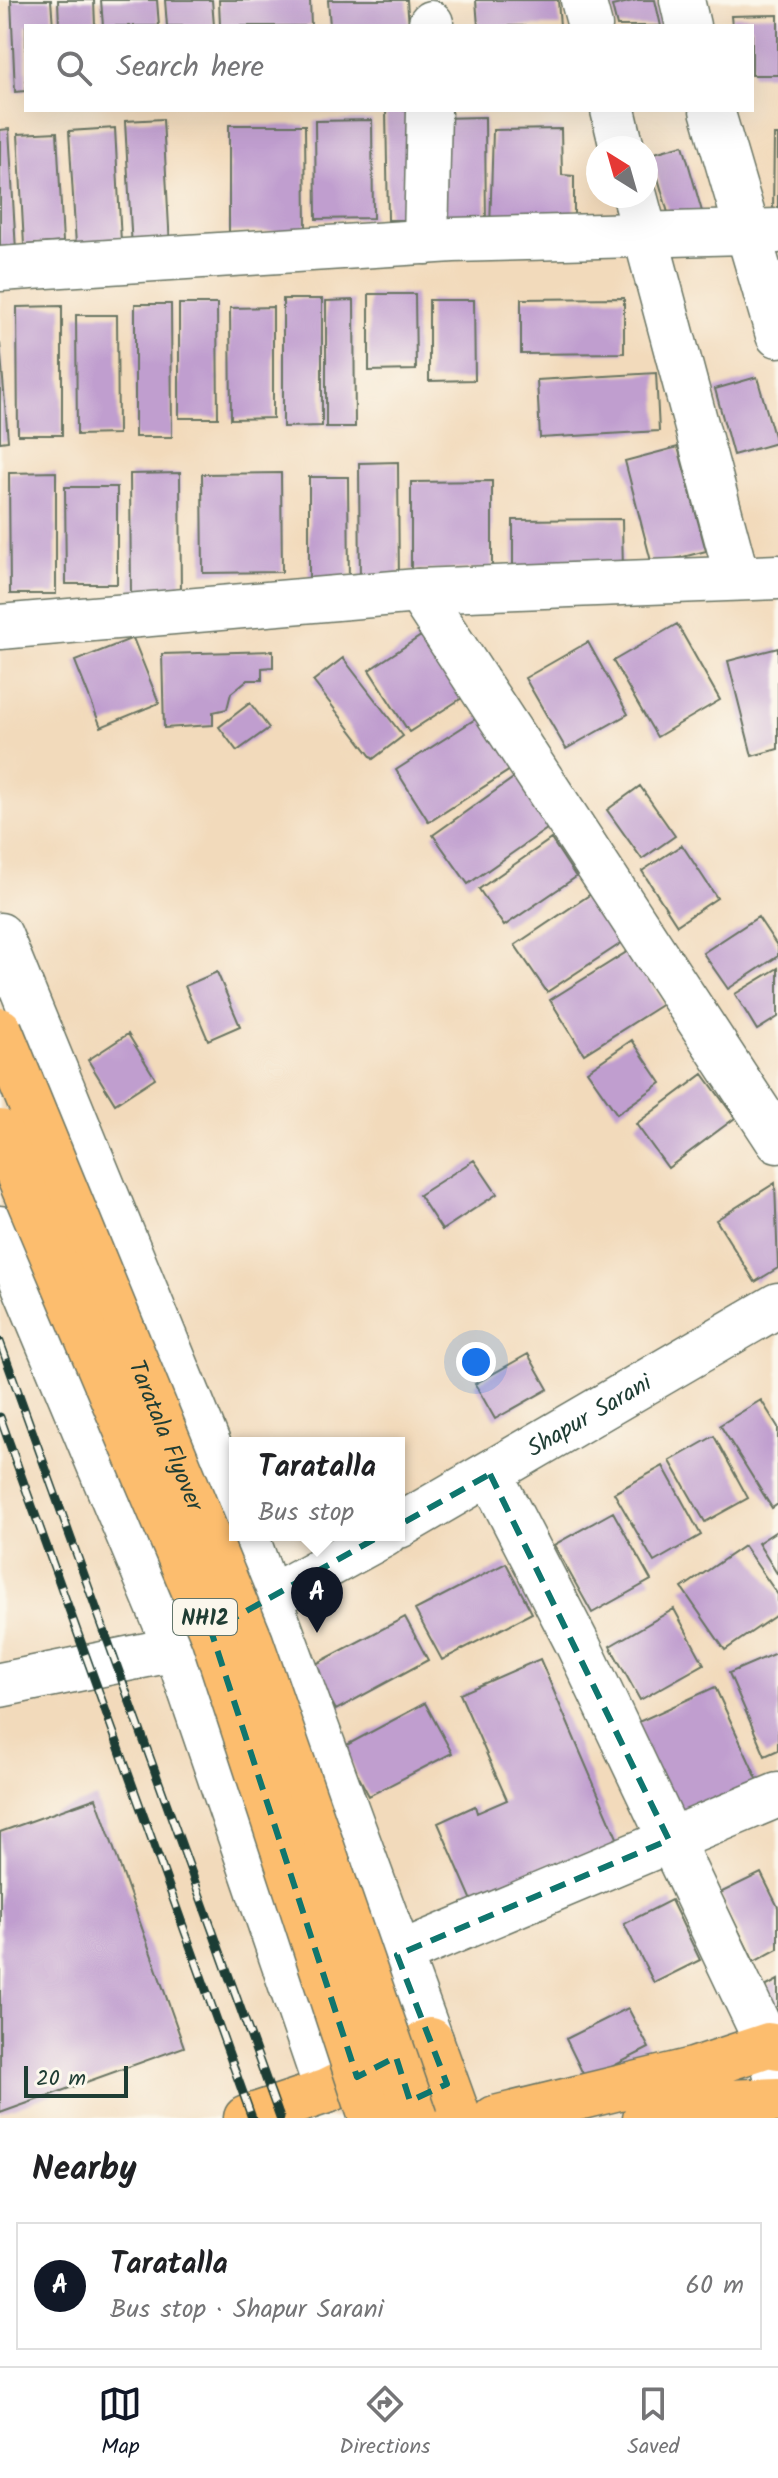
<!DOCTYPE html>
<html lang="en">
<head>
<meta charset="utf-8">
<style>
  :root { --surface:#fff; --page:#f2f2f2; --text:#202124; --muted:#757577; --line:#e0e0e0; --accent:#111827 }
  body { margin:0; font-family:Kalam,sans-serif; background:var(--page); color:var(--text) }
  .compass { position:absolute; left:586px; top:136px; width:72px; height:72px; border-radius:50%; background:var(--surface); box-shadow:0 8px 32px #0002; rotate:323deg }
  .scale { position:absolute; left:24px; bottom:20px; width:104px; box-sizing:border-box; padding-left:8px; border:4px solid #1f3d34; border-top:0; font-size:22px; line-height:28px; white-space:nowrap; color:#1f3d34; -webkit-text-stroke:6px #fbf7ec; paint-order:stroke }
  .you { position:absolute; left:476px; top:1362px; width:28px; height:28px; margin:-20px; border:6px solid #fff; border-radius:50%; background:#1a73e8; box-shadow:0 0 0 12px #1a73e833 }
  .badge { display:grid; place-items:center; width:52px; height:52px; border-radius:50%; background:var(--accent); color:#fff; font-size:26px; font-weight:700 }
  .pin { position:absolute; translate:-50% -66px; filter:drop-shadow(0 2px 4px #0008) }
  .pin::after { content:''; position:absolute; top:42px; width:28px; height:24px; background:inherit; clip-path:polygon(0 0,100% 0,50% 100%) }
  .popup { position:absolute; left:229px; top:1437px; width:176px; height:104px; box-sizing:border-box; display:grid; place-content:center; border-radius:0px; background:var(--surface); filter:drop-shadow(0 2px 6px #0005); font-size:26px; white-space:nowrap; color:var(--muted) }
  .popup b { font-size:30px; color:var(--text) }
  .popup::after { content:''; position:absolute; left:50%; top:100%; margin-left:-16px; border:16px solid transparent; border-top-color:var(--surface) }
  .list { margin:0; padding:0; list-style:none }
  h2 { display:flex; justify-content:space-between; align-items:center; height:104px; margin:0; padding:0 32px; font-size:34px }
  h2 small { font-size:26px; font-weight:400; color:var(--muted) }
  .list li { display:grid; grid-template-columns:52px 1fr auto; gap:24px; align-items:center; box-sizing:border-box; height:128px; margin:0 16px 16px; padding:0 16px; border:2px solid var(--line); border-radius:0px }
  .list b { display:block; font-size:30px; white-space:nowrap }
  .list p { margin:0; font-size:26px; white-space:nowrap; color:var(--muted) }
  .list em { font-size:26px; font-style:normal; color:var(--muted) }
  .icon { flex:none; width:44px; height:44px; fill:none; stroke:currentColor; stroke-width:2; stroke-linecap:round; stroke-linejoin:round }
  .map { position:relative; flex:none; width:778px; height:2118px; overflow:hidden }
  .search { position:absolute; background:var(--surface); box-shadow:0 8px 32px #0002; left:24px; right:24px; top:24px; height:88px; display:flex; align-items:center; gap:20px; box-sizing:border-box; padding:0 28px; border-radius:0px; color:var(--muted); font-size:30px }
  .sheet { height:248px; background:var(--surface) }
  nav { display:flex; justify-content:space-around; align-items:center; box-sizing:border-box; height:112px; border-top:2px solid var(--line); background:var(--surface); font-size:22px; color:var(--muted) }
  nav a { display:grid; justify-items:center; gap:4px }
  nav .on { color:var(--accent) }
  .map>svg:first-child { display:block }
  .building { fill:#c09ecf }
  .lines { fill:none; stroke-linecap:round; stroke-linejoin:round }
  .minor-casing { stroke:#697463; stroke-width:47 }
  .major-casing { stroke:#697463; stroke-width:47 }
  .minor { stroke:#fff; stroke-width:44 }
  .major { stroke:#fcbd6e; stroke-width:44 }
  .rail-casing { stroke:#1f3d34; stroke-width:9 }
  .rail { stroke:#fbf7ec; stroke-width:6; stroke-dasharray:18; stroke-linecap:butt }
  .highway-bridge-casing { stroke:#697463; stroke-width:47; stroke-linecap:butt }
  .highway-bridge { stroke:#fcbd6e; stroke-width:44 }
  .marked { fill:none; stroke:#0f766e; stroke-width:6; stroke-dasharray:16 10; stroke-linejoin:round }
  .labels { text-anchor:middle; stroke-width:8; stroke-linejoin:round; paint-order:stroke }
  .shield { fill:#fbf7ec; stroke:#61756b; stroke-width:2 }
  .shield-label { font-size:22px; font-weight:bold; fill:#1f3d34 }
  .street-label { font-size:24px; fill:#1f3d34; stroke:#fbf7ec }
</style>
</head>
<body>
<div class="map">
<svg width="778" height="2118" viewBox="0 0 778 2118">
  <rect width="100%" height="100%" fill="#fbf7ec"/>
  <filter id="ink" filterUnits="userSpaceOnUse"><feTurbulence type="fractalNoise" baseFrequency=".0125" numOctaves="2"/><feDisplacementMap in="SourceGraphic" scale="16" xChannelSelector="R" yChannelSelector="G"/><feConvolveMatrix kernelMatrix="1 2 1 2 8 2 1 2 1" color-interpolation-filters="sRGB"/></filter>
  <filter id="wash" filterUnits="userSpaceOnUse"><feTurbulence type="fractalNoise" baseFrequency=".006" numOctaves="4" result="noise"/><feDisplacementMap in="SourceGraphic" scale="32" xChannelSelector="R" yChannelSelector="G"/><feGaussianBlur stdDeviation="1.8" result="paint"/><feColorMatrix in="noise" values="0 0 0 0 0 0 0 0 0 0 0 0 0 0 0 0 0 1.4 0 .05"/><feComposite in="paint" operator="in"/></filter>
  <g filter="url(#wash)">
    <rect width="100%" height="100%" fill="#f2dabb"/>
    <g id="blocks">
      <path class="building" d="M11,0H51L53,26H26V91L15,92Z
        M58,0H94L95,26H59Z
        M101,0H157L159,26H103Z
        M165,0H212L214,26H167Z
        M219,0H310L311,26H220Z
        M328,0H407L409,26H330Z
        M476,0H558L560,26H478Z
        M637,0H655L661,26H617L612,6Z
        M778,15V75H752V26H732L731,16Z
        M386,110H415L417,220H388Z
        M485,117L486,228L437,229V118Z
        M163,119L170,246L132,249L125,121Z
        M372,120L373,218L316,219L315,121Z
        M229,125H305L306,231L229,232Z
        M115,128L121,242L76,245L69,131Z
        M9,129L16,251L0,252V130Z
        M561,129L562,175L574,176V229L490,230L493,130Z
        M57,132L63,242L24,245L18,134Z
        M774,135H778V212H773Z
        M683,145L705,222L673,230L651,154Z
        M369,294H415L416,370L369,371Z
        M624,298V353L521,354V299Z
        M283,299H322V426L283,427Z
        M354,300L355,427H326V301Z
        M429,300H474L475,380L429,381Z
        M135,304H171L172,437H135Z
        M179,304H217L218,418H179Z
        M62,306V435H18L17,307Z
        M273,307V418L231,419L230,308Z
        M76,315H117L118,434L77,435Z
        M0,343L8,441L0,442Z
        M656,373L659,431L540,438L537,380Z
        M757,377L776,443L733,455L715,389Z
        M678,447L706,551L652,565L625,461Z
        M398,462L399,587H360L359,463Z
        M56,472V594H10L9,473Z
        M180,473L181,596H131L130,474Z
        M281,473L282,572L203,573L202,474Z
        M309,477H348L349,586L309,587Z
        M492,481V569L411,570V482Z
        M65,487H117V584H66Z
        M622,519L623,574L513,575V520Z
        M677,624L720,700L657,737L613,661Z
        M421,636L462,698L409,732L369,670Z
        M133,638L159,703L101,727L75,661Z
        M588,642L628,714L566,749L525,678Z
        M778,648V749L752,756L728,661Z
        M273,651V667L262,668V680H247L231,693L227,709L213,712V725L164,728L162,654Z
        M343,658L403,736L373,759L313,681Z
        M250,703L269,728L237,751L219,727Z
        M488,711L521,763L429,822L396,770Z
        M519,774L554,824L468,884L433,835Z
        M640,786L675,836L642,859L607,810Z
        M551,839L576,877L504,926L479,889Z
        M682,845L717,898L677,925L642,871Z
        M591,894L623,942L547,992L515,945Z
        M758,917L778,947V956L728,989L703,953Z
        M630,950L663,1004L584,1054L550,1000Z
        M778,968V1017L757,1030L735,994Z
        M217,972L240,1026L208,1040L185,986Z
        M128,1034L155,1078L115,1104L88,1060Z
        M632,1040L661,1083L617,1114L587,1071Z
        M703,1074L735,1118L668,1168L636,1124Z
        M474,1160L497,1194L442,1230L419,1195Z
        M775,1183L778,1268L755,1282L716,1220Z
        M528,1354L548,1389L495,1419L475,1384Z
        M761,1400L778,1427V1504L772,1508L720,1425Z
        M714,1436L748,1498L705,1522L670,1461Z
        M663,1466L701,1535L654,1562L614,1493Z
        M613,1512L651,1580L592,1613L554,1545Z
        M778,1530V1575L758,1543Z
        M744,1546L778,1595V1614L725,1650L682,1588Z
        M506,1563L532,1613L442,1660L415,1610Z
        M674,1609L704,1664L640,1700L610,1646Z
        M405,1617L428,1660L336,1710L312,1666Z
        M778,1652V1750L765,1756L729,1673Z
        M540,1659L621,1847L476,1910L438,1823L475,1806L477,1813L507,1800L460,1694Z
        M715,1687L759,1783L678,1820L634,1724Z
        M425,1703L452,1753L369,1796L343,1747Z
        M96,1798L184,2047L0,2113V1832Z
        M761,1873L778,1907V1949L754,1962L720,1893Z
        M671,1900L700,1960L654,1983L624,1924Z
        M778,1980V2018L763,1988Z
        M628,2008L649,2048L586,2080L566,2039Z"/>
    </g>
  </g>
  <g filter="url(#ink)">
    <use href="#blocks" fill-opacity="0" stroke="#697463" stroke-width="2"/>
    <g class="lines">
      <defs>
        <g id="minor">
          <path d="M583,0L590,26"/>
          <path d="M682,0L688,26"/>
          <path d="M431,26V23"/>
          <path d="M613,110L622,148"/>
          <path d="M712,110L778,335"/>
          <path d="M635,196L737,577"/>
          <path d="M426,242L429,110"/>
          <path d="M0,269L453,240L778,231"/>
          <path d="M418,591L778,1141"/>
          <path d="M0,627L418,591L778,577"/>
          <path d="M0,935L235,1509"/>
          <path d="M0,1228L176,1649L327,2091"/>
          <path d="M490,1474L578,1645L768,2045L778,2082"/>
          <path id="s1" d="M399,1526L778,1305"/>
          <path d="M246,1535L431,2040"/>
          <path d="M0,1685L176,1649L384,1535"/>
          <path d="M397,1955L778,1795"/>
        </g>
        <path id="major" d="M246,2118L327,2091L431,2040L459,2118
          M495,2118L693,2070L768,2045L778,2047
          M645,2118L700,2103L778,2100"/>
      </defs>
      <use href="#minor" class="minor-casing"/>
      <use href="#major" class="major-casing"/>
      <use href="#minor" class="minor"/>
      <use href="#major" class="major"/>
      <defs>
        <path id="rail" d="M0,1342L280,2118
          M0,1417L252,2118"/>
      </defs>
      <use href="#rail" class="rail-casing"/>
      <use href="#rail" class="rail"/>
      <defs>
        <g id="highway-bridge">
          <path id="s2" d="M0,1030L251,1642L416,2118"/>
          <path d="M0,1132L213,1636L371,2118"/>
        </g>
      </defs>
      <use href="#highway-bridge" class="highway-bridge-casing"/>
      <use href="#highway-bridge" class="highway-bridge"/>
    </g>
  </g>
  <path class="marked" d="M490,1474L669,1840L397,1955L447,2084L410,2101L396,2057L357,2077L211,1631Z"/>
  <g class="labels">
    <rect class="shield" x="173" y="1599" width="64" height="36" rx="6"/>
    <g class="shield-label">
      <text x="205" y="1625">NH12</text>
    </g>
    <g class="street-label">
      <text dy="8" stroke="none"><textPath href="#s1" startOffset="220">Shapur Sarani</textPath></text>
      <text dy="8" stroke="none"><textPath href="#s2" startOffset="438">Taratala Flyover</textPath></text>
    </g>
  </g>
</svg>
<svg class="compass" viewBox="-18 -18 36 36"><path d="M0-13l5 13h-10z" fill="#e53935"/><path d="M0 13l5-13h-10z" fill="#757577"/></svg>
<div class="scale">20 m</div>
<div class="you"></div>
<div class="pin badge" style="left:317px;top:1633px">A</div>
<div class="popup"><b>Taratalla</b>Bus stop</div>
<div class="search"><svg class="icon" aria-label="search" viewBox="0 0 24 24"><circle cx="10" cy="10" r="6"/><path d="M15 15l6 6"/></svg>Search here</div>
</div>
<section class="sheet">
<h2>Nearby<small></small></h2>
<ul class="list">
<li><span class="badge">A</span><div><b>Taratalla</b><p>Bus stop · Shapur Sarani</p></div><em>60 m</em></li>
</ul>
</section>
<nav>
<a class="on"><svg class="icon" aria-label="map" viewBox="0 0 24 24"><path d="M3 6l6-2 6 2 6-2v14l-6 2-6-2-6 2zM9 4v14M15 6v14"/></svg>Map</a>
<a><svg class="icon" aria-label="directions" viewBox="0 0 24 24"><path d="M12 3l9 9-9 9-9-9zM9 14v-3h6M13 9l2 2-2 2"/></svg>Directions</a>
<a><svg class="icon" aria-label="saved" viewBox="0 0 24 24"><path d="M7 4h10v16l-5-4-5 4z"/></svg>Saved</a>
</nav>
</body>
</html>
